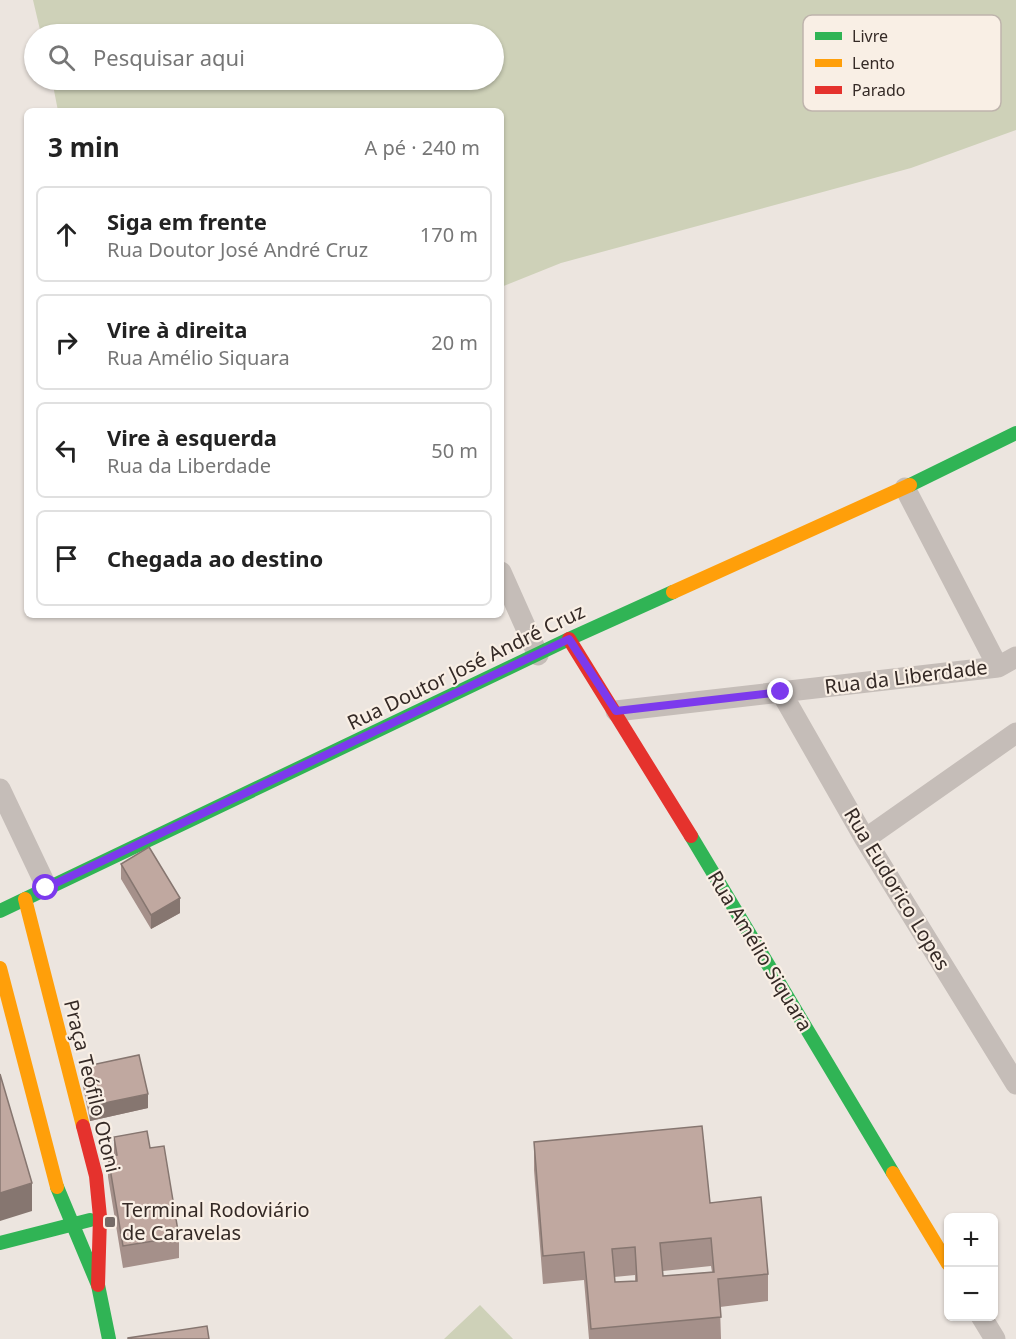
<!DOCTYPE html>
<html lang="pt">
<head>
<meta charset="utf-8">
<style>
  :root { --surface:#fff; --page:#f2f2f2; --text:#222; --muted:#767676; --line:#e0e0e0 }
  body { margin:0; font-family:"Noto Sans",sans-serif; background:var(--page); color:var(--text) }
  .controls { position:absolute; right:18px; bottom:18px; display:grid; overflow:hidden; border-radius:9px; box-shadow:0 2px 4px #0004 }
  .controls button { width:54px; height:54px; display:grid; place-items:center; padding:0; border:0; border-bottom:2px solid var(--line); background:var(--surface); color:var(--text); font:30px sans-serif }
  .stop { position:absolute; width:18px; height:18px; margin:-14px; border:4px solid #7c3aed; border-radius:50%; background:#fff }
  .stop.end { background:#7c3aed; border-color:#fff; box-shadow:0 2px 6px #0008 }
  .list { margin:0; padding:0; list-style:none }
  h2 { display:flex; justify-content:space-between; align-items:center; height:78px; margin:0; padding:0 24px; font-size:26px }
  h2 small { font-size:20px; font-weight:400; color:var(--muted) }
  .list li { display:grid; grid-template-columns:39px 1fr auto; gap:18px; align-items:center; box-sizing:border-box; height:96px; margin:0 12px 12px; padding:0 12px; border:2px solid var(--line); border-radius:9px }
  .list b { display:block; font-size:22px; white-space:nowrap }
  .list p { margin:0; font-size:20px; white-space:nowrap; color:var(--muted) }
  .list em { font-size:20px; font-style:normal; color:var(--muted) }
  .icon { flex:none; width:33px; height:33px; fill:none; stroke:currentColor; stroke-width:2; stroke-linecap:round; stroke-linejoin:round }
  .map { position:relative; flex:none; width:1016px; height:1339px; overflow:hidden }
  .search { position:absolute; background:var(--surface); box-shadow:0 2px 4px #0004; left:24px; top:24px; width:480px; height:66px; display:flex; align-items:center; gap:15px; box-sizing:border-box; padding:0 21px; border-radius:33px; color:var(--muted); font-size:22px }
  .panel { position:absolute; background:var(--surface); box-shadow:0 2px 4px #0004; left:24px; top:108px; width:480px; height:510px; border-radius:9px }
  .map>svg:first-child { display:block }
  .green { fill:#ced1b8 }
  .lines { fill:none; stroke-linecap:round; stroke-linejoin:round }
  .street { stroke:#c5bdb8; stroke-width:21 }
  .fast { stroke:#30b455; stroke-width:14 }
  .slow { stroke:#ff9f0a; stroke-width:14 }
  .jam { stroke:#e5322d; stroke-width:14 }
  .wall { fill:#a5908a; fill-rule:evenodd }
  .shaded-wall { fill:#867670 }
  .building { fill:#c0a8a0; stroke:#867670; stroke-width:1.5; fill-rule:evenodd }
  .route { stroke:#7c3aed; stroke-width:8 }
  .poi-dot { fill:#756b67; stroke:#f9efe5; stroke-width:2 }
  .labels { text-anchor:middle; stroke-width:4.5; stroke-linejoin:round; paint-order:stroke }
  .street-label { font-size:20px; fill:#352a26; stroke:#f9efe5 }
  .poi-label { font-size:20px; fill:#352a26; stroke:#f9efe5; text-anchor:start }
  .key { fill:#f9efe5; stroke:#beb4ac; stroke-width:1.5 }
  .key-label { font-size:16px; fill:#352a26 }
</style>
</head>
<body>
<div class="map">
<svg width="1016" height="1339" viewBox="0 0 1016 1339">
  <rect width="100%" height="100%" fill="#ece5df"/>
  <path class="green" d="M33,0H1016V130L911,168L561,263L501,287V111H58L52,80H494V34H41Z
    M480,1305L513,1339H444Z"/>
  <g class="lines">
    <path class="street" d="M905,488L998,667
      M501,572L538,655
      M781,692L865,839L1016,1084
      M616,711L998,667L1016,657
      M0,789L47,888
      M865,839L1016,733
      M981,1316L995,1339"/>
    <path class="fast" d="M910,485L1016,433
      M691,836L893,1173
      M0,911L569,639L673,592
      M57,1187L98,1285L109,1339
      M0,1243L90,1220"/>
    <path class="slow" d="M673,592L910,485
      M25,899L83,1126
      M0,968L57,1187
      M893,1173L948,1264"/>
    <path class="jam" d="M569,639L691,836
      M83,1126L96,1176L100,1217L98,1285"/>
  </g>
  <path class="wall" d="M121,864L180,913L151,929L121,879Z
    M82,1067L148,1108L90,1121L82,1082Z
    M114,1137L150,1148L179,1237V1258L123,1268L108,1177V1156L114,1155Z
    M534,1142L710,1203L768,1274V1301L720,1307L721,1339H589L584,1280L543,1284L534,1170ZM711,1266L712,1272L663,1276V1271ZM635,1275V1281L615,1282L614,1277Z"/>
  <path class="shaded-wall" d="M180,898V913L151,929V915Z
    M148,1094V1108L90,1121V1106Z
    M32,1183V1211L0,1221V1193Z"/>
  <path class="building" d="M149,847L180,898L151,915L121,864Z
    M139,1055L148,1094L90,1106L82,1067Z
    M0,1074L32,1183L0,1193Z
    M702,1126L710,1203L761,1197L768,1274L718,1279L721,1317L591,1329L584,1252L543,1256L534,1142ZM711,1238L714,1272L663,1276L660,1243ZM635,1247L637,1281L615,1282L612,1249Z
    M147,1131L150,1148L164,1146L179,1237L123,1246L108,1156L117,1155L114,1137Z
    M207,1326L209,1339H128V1338Z"/>
  <g class="lines">
    <path class="route" d="M46,888L569,639L616,711L781,692"/>
  </g>
  <rect class="poi-dot" x="104" y="1216" width="12" height="12" rx="3"/>
  <g class="labels">
    <g class="street-label">
      <text transform="translate(466 667) rotate(-26)" y="7">Rua Doutor José André Cruz</text>
      <text transform="translate(906 677) rotate(-7)" y="7">Rua da Liberdade</text>
      <text transform="translate(897 889) rotate(59)" y="7">Rua Eudorico Lopes</text>
      <text transform="translate(760 951) rotate(59)" y="7">Rua Amélio Siquara</text>
      <text transform="translate(92 1086) rotate(76)" y="7">Praça Teófilo Otoni</text>
    </g>
    <g class="poi-label">
      <text x="122" y="1217">Terminal Rodoviário<tspan x="122" dy="23">de Caravelas</tspan></text>
    </g>
  </g>
  <rect x="803" y="15" width="198" height="96" rx="9" class="key"/>
  <rect x="815" y="32" width="27" height="8" fill="#30b455"/>
  <rect x="815" y="59" width="27" height="8" fill="#ff9f0a"/>
  <rect x="815" y="86" width="27" height="8" fill="#e5322d"/>
  <g class="key-label">
    <text x="852" y="42">Livre</text>
    <text x="852" y="69">Lento</text>
    <text x="852" y="96">Parado</text>
  </g>
</svg>
<div class="controls">
<button>+</button>
<button>−</button>
</div>
<div class="stop" style="left:46px;top:888px"></div>
<div class="stop end" style="left:781px;top:692px"></div>
<div class="search"><svg class="icon" aria-label="search" viewBox="0 0 24 24"><circle cx="10" cy="10" r="6"/><path d="M15 15l6 6"/></svg>Pesquisar aqui</div>
<section class="panel">
<h2>3 min<small>A pé · 240 m</small></h2>
<ul class="list">
<li><svg class="icon" aria-label="ahead" viewBox="0 0 24 24"><path d="M12 20V5M6 11l6-6 6 6"/></svg><div><b>Siga em frente</b><p>Rua Doutor José André Cruz</p></div><em>170 m</em></li>
<li><svg class="icon" aria-label="right" viewBox="0 0 24 24"><path d="M7 20v-9h11M14 6l5 5-5 5"/></svg><div><b>Vire à direita</b><p>Rua Amélio Siquara</p></div><em>20 m</em></li>
<li><svg class="icon" aria-label="left" viewBox="0 0 24 24"><path d="M17 20v-9H6M10 6l-5 5 5 5"/></svg><div><b>Vire à esquerda</b><p>Rua da Liberdade</p></div><em>50 m</em></li>
<li><svg class="icon" aria-label="arrive" viewBox="0 0 24 24"><path d="M6 21V4h12l-3 4 3 4H6"/></svg><div><b>Chegada ao destino</b></div></li>
</ul>
</section>
</div>
</body>
</html>
